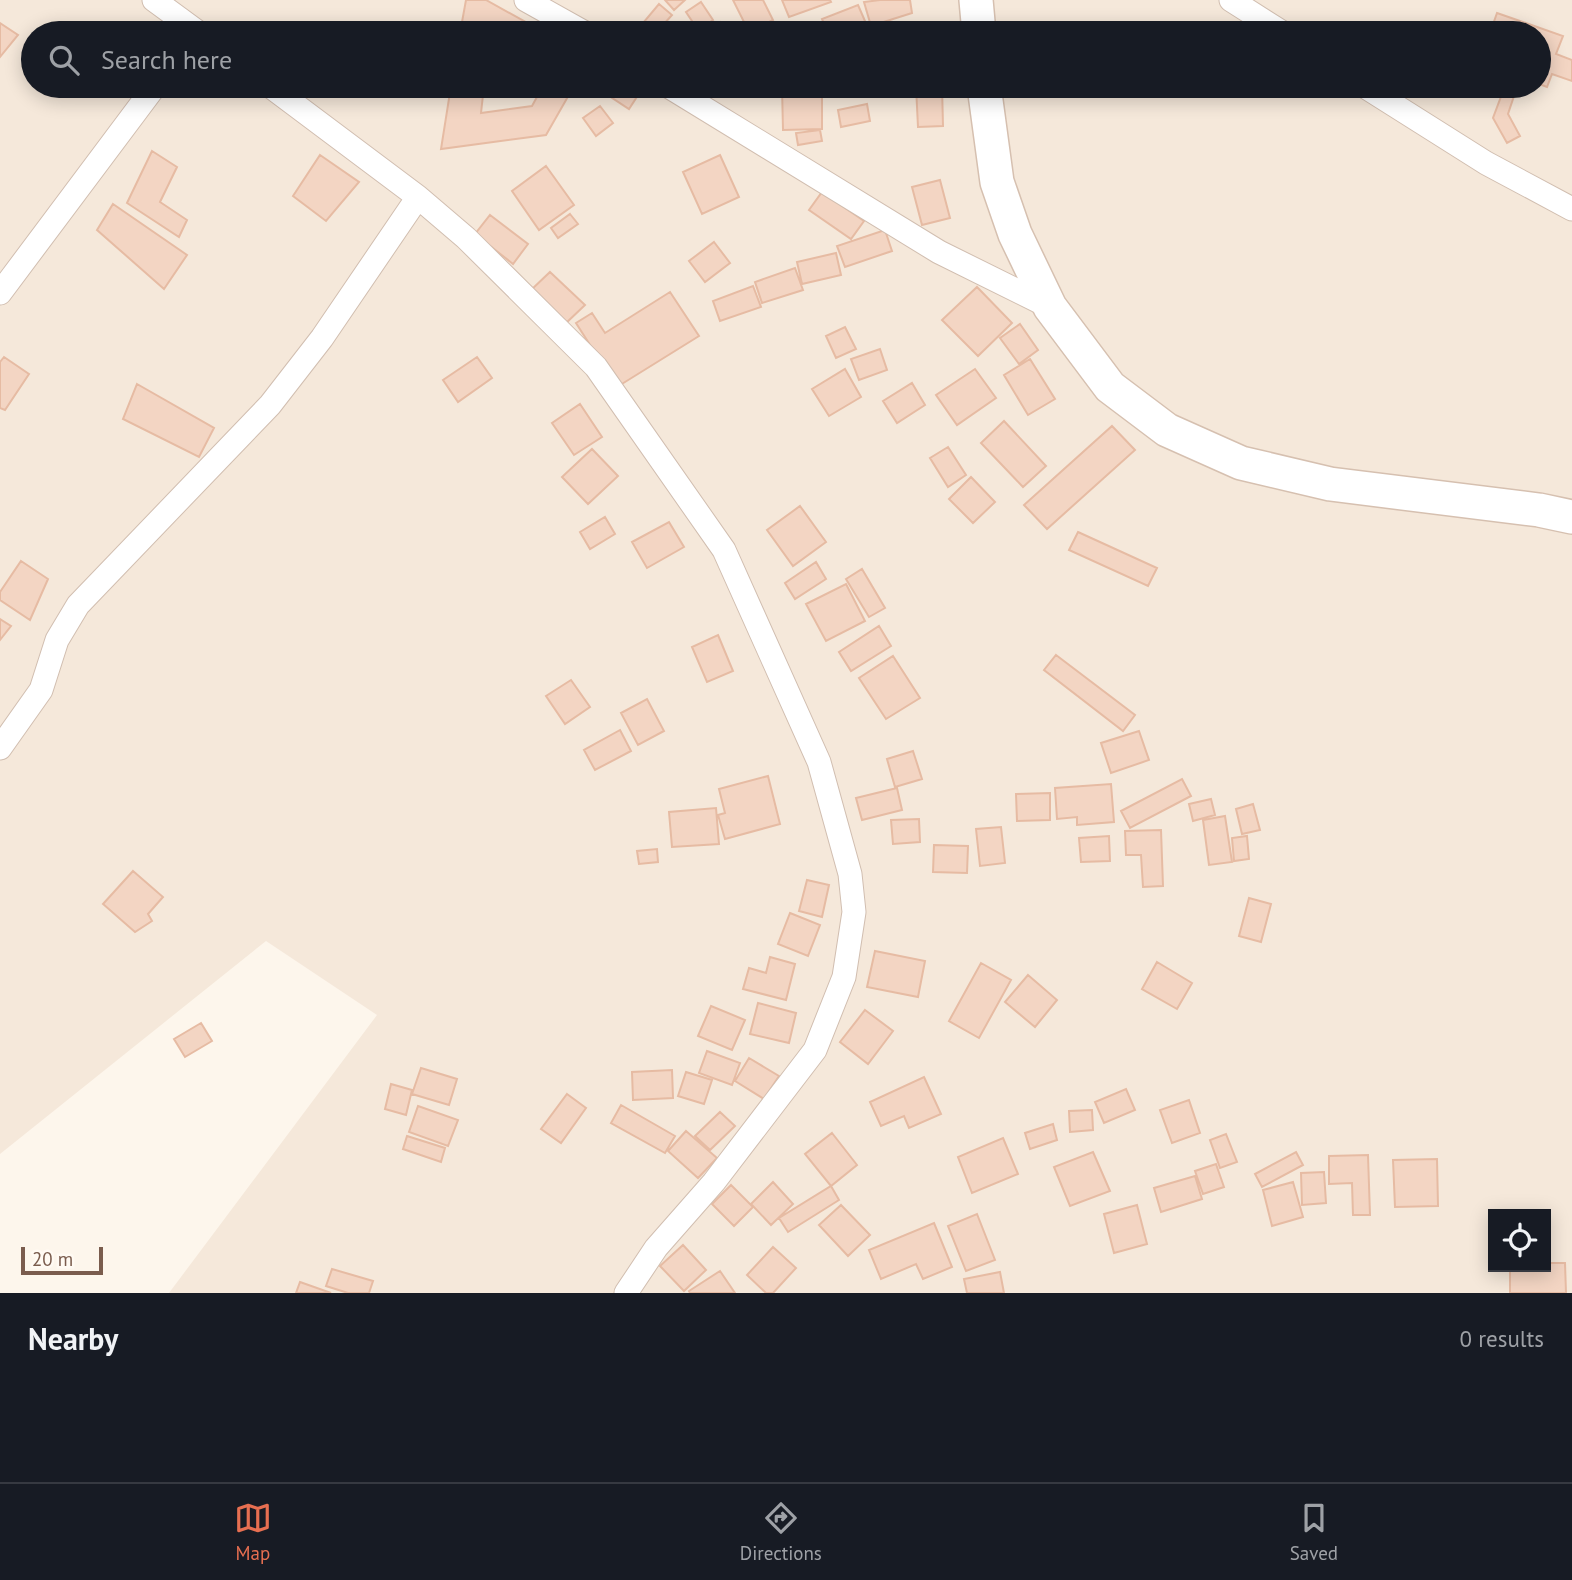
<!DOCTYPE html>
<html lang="en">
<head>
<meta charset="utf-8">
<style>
  :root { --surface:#171b24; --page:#20242c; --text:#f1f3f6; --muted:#9ea1a6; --line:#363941; --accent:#e76f51 }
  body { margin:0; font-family:"PT Sans",sans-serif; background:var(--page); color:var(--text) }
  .controls { position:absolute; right:21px; bottom:21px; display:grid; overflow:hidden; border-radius:0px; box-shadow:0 4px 18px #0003 }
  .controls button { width:63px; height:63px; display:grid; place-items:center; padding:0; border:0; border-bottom:2px solid var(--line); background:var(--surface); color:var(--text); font:35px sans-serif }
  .scale { position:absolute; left:21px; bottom:18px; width:82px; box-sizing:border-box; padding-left:7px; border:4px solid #7a5c4d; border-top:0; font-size:19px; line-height:24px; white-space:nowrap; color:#7a5c4d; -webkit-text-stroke:5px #fffaf3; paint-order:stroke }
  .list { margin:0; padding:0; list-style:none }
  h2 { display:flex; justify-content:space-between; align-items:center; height:91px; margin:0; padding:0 28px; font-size:30px }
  h2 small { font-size:23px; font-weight:400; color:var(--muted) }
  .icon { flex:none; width:38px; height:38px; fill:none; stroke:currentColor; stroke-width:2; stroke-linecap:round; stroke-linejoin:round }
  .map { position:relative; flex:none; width:1572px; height:1293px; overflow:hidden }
  .search { position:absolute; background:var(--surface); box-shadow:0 4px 18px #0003; left:21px; right:21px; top:21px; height:77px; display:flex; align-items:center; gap:18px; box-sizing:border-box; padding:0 24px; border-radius:38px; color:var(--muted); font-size:26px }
  .sheet { height:189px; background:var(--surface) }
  nav { display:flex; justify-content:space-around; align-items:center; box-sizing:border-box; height:98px; border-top:2px solid var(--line); background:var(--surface); font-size:19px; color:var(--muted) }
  nav a { display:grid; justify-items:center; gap:4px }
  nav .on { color:var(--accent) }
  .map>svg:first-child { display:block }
  .residential { fill:#f5e8da; fill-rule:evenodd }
  .building { fill:#f3d5c3; stroke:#e6bba3; stroke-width:2 }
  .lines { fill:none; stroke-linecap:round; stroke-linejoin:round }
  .minor-casing { stroke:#d1beb0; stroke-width:25 }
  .secondary-casing { stroke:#d6c0b0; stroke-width:36 }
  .minor { stroke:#fff; stroke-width:23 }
  .secondary { stroke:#fff; stroke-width:33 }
</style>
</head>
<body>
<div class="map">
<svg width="1572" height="1293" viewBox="0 0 1572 1293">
  <rect width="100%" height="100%" fill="#fdf6ec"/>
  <path class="residential" d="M0,0H1572V1293H169L377,1015L266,941L0,1154ZM33,33H1539V86H33ZM1493,1214H1546V1267H1493Z"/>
  <path class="building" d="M466,0H486L531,25L528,33H460Z
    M665,0H685L674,10Z
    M733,0H763L773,20L749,32Z
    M782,0H830L831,2L789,17Z
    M880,0H910L912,13L871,26L864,2Z
    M701,2L713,20L698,30L686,12Z
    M659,4L672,15L656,33L643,23Z
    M858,5L868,28L853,33H828L822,19Z
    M1497,13L1563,36L1556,54L1572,60V81L1552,74L1547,87L1539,84V33H1490Z
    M720,22L727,33H702Z
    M0,23L18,35L0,57Z
    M915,23H940V33H915Z
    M451,86H484L481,113L532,106L543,86H574L546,135L441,149Z
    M594,86H630L640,92L629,109Z
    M723,86H744L729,95Z
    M822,86V129L783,130L782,87Z
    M916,86H942L943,126L918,127Z
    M1505,86H1530L1528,91L1517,87L1508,114L1520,136L1507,143L1493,118Z
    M867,104L870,121L841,127L838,110Z
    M600,106L613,123L596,136L583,118Z
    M820,130L822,141L798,145L796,133Z
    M152,151L177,167L160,202L187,220L179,237L127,203Z
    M320,155L359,182L326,221L293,196Z
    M720,155L739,197L702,214L683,172Z
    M546,166L574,205L539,230L512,191Z
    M940,180L950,218L922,225L912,187Z
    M822,192L864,221L851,239L809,210Z
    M113,204L187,255L164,289L97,230Z
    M570,214L578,224L558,238L551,228Z
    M490,215L528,244L513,264L475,234Z
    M885,230L892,251L845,267L837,246Z
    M714,242L730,263L705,282L689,261Z
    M836,253L841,275L802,284L797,262Z
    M795,268L803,290L762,303L755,282Z
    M550,272L585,305L565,324L531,290Z
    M753,286L761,307L720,321L713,301Z
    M977,287L1012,323L978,356L942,320Z
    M670,292L699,336L617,387L576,323L592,313L605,333Z
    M1020,324L1038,350L1019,364L1000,338Z
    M845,327L856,349L836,358L826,336Z
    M880,349L887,370L859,380L851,359Z
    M4,357L29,374L5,410L0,408V362Z
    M477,357L492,378L458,402L443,380Z
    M1030,359L1055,399L1028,415L1004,375Z
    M845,369L861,397L829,416L812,389Z
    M975,369L996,398L957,425L936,395Z
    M912,383L925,405L897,423L883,401Z
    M137,384L214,428L199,457L123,419Z
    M580,404L602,437L574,455L552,423Z
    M1004,421L1046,466L1023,487L981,443Z
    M1112,426L1135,450L1047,529L1024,505Z
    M948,447L966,475L948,487L930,458Z
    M592,449L618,476L588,504L562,477Z
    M971,477L995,502L973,523L949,499Z
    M800,506L826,542L793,566L767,530Z
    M605,517L615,534L590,549L580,532Z
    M669,522L684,547L647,568L632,542Z
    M1078,532L1157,568L1148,586L1069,550Z
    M21,561L48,579L30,620L0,600V592Z
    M816,562L826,579L795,599L785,583Z
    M862,569L885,608L869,617L846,579Z
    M846,584L865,621L826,641L806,604Z
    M0,619L11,626L0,640Z
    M879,626L891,646L851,671L839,652Z
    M718,635L733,671L707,682L692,647Z
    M1056,655L1135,715L1123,731L1044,670Z
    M893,656L920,698L886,719L859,678Z
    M571,680L590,707L565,724L546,696Z
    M647,699L664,731L638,745L621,713Z
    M620,730L631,751L595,770L584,750Z
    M1139,731L1149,760L1111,773L1101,743Z
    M913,751L922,779L895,787L887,759Z
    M768,776L780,824L725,839L718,815L725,813L719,789Z
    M1182,779L1191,796L1130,828L1121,811Z
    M1111,784L1114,822L1077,825V817L1057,819L1055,788Z
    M897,788L902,810L862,820L856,798Z
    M1050,793V820L1017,821L1016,794Z
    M1211,799L1215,815L1193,821L1189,804Z
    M1253,804L1260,830L1242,834L1236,809Z
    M716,808L719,844L672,847L669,812Z
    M1225,816L1232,862L1209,865L1203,820Z
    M919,819L920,842L893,844L891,820Z
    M1001,827L1005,863L980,866L976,829Z
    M1161,830L1163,886L1143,887L1141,855H1126L1125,831Z
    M1109,836L1110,861L1081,862L1079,838Z
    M1247,836L1249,859L1234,861L1232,838Z
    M934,845L968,846L967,873L933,872Z
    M657,849L658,862L639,864L637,851Z
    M133,871L163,897L148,914L152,921L135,932L103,904Z
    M807,880L829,885L822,917L799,911Z
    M1249,898L1271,904L1261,942L1239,936Z
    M790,913L820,925L808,956L778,944Z
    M875,951L925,961L918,997L867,987Z
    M770,957L795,964L786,1000L743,989L749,968L766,973Z
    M1157,962L1192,983L1177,1009L1142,989Z
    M981,963L1011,980L979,1038L949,1021Z
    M1028,975L1057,1000L1035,1027L1005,1002Z
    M758,1003L796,1013L789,1043L750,1034Z
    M711,1006L745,1020L732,1050L698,1036Z
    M865,1010L893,1031L868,1064L840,1042Z
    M201,1023L212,1041L185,1057L174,1039Z
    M707,1051L740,1063L732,1085L699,1073Z
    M749,1058L779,1076L764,1099L735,1081Z
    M421,1068L457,1079L449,1105L412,1094Z
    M672,1070L673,1098L633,1100L632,1072Z
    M686,1072L712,1080L704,1104L678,1096Z
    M924,1077L941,1114L909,1128L904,1116L881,1126L870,1102Z
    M391,1084L412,1090L406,1115L385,1109Z
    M1126,1089L1135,1110L1104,1123L1095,1102Z
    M567,1094L586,1108L561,1143L541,1129Z
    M1189,1100L1200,1133L1172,1143L1160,1110Z
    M621,1105L675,1136L665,1153L611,1123Z
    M418,1106L458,1120L448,1146L409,1132Z
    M1092,1110L1093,1130L1070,1132L1069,1111Z
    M720,1112L735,1126L710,1150L695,1136Z
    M1053,1124L1057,1140L1030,1149L1025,1133Z
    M686,1131L717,1158L698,1178L668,1151Z
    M832,1133L857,1165L831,1186L805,1154Z
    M1226,1134L1237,1162L1220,1168L1210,1140Z
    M407,1136L445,1148L441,1162L403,1149Z
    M1003,1138L1018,1174L972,1193L958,1157Z
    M1093,1152L1110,1191L1070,1206L1054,1167Z
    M1296,1152L1303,1165L1262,1187L1255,1174Z
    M1368,1155L1370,1215H1353L1352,1183L1329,1184V1156Z
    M1437,1159L1438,1206L1395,1207L1393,1160Z
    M1216,1164L1224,1187L1203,1194L1195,1171Z
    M1324,1172L1326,1203L1302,1205L1301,1173Z
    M1195,1176L1202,1199L1161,1212L1154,1188Z
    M773,1182L793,1204L771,1225L751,1204Z
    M1293,1182L1303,1217L1272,1226L1263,1190Z
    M731,1185L753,1207L734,1226L712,1204Z
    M831,1186L839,1200L788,1232L779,1218Z
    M841,1205L870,1235L848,1256L819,1225Z
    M1137,1205L1147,1244L1114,1253L1104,1214Z
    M977,1214L995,1260L966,1271L948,1226Z
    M934,1223L952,1267L923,1279L916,1264L881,1279L869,1250Z
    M683,1245L706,1270L684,1291L660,1266Z
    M773,1247L796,1268L773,1293H766L747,1275Z
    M1546,1263H1565L1566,1293H1510V1267H1546Z
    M332,1269L373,1281L369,1293H348L326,1286Z
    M720,1271L735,1293H690L689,1291Z
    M1000,1272L1004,1293H967L964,1279Z
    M300,1282L331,1293H296Z"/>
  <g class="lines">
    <defs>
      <path id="minor" d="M154,0L199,33
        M526,0L585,33
        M1231,0L1283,33
        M668,86L939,252L1050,307
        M1364,86L1486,163L1572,209
        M418,197L466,238L596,367L724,550L819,762L850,874L854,912L844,977L815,1050L714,1182L656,1248L626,1293
        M0,293L155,86
        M0,748L41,690L57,640L78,605L270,405L322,338L418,197L270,86"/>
      <path id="secondary" d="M976,0L979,33
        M984,86L997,182L1015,234L1050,307L1110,387L1167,430L1241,463L1330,484L1539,510L1572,517"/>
    </defs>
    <use href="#minor" class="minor-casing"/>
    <use href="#secondary" class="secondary-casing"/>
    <use href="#minor" class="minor"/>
    <use href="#secondary" class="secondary"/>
  </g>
</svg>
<div class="controls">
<button><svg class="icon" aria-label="locate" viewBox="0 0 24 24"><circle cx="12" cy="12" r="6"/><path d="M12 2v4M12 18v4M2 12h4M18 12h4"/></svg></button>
</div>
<div class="scale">20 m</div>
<div class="search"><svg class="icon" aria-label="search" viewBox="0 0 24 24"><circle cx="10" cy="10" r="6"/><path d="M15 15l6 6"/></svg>Search here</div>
</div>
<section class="sheet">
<h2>Nearby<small>0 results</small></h2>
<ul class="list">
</ul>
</section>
<nav>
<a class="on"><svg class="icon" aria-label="map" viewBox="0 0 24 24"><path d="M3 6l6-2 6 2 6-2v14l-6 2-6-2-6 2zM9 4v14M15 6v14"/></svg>Map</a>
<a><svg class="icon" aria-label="directions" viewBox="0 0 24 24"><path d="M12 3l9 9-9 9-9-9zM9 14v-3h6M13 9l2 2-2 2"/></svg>Directions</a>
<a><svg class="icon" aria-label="saved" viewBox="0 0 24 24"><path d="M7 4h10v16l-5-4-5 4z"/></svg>Saved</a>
</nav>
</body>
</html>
